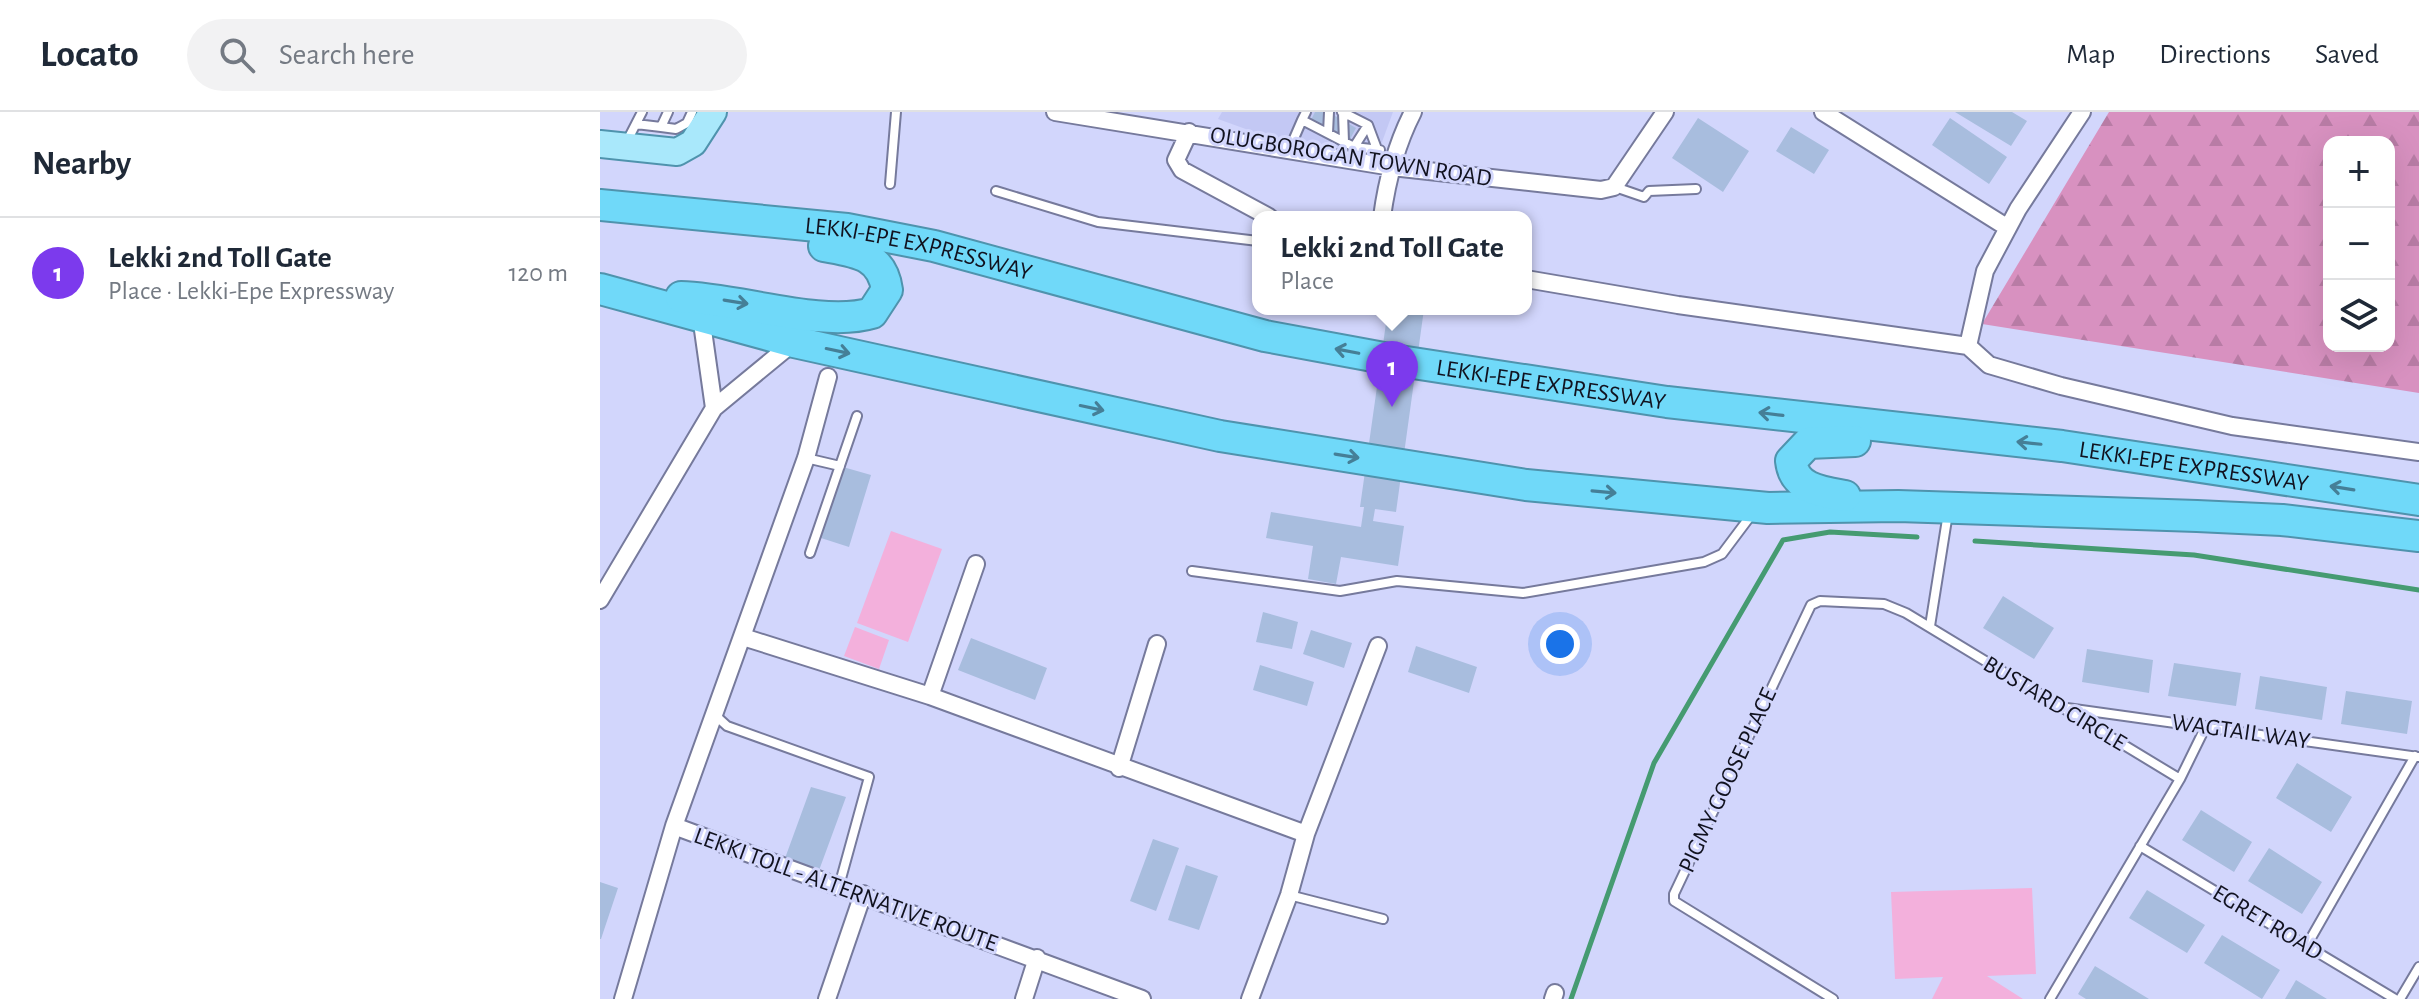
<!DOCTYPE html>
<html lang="en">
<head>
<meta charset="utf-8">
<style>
  :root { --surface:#fff; --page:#f2f2f3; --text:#1f2937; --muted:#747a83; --line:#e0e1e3; --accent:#7c3aed }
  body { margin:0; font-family:"Alegreya Sans",sans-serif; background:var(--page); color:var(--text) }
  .controls { position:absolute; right:24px; top:24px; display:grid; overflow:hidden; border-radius:16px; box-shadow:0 8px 32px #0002 }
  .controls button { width:72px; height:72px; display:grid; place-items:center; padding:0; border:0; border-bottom:2px solid var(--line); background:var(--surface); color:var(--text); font:40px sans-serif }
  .you { position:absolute; left:960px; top:532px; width:28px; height:28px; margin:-20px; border:6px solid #fff; border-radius:50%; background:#1a73e8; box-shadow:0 0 0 12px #1a73e833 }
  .badge { display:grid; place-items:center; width:52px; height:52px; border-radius:50%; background:var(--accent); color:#fff; font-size:26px; font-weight:700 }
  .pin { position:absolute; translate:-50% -66px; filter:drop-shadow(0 2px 4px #0008) }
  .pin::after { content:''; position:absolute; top:42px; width:28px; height:24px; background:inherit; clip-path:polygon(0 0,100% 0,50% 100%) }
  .popup { position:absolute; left:652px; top:99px; width:280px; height:104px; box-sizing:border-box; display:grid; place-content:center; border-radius:16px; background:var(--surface); filter:drop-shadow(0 2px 6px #0005); font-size:26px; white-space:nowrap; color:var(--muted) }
  .popup b { font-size:30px; color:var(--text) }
  .popup::after { content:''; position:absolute; left:50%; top:100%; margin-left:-16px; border:16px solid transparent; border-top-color:var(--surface) }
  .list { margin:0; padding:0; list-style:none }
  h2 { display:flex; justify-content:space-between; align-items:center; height:104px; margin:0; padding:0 32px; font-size:34px }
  h2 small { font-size:26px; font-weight:400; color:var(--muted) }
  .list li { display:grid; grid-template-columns:52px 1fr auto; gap:24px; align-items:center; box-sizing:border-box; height:112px; padding:0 32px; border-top:2px solid var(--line) }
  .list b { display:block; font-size:30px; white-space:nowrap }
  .list p { margin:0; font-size:26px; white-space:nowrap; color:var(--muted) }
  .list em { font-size:26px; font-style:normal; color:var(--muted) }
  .icon { flex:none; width:44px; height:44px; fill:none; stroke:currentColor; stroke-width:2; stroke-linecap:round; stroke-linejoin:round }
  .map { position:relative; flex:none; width:1819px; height:887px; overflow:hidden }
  header { display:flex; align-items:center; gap:48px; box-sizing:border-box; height:112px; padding:0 40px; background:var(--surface); border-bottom:2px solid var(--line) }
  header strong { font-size:38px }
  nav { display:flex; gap:44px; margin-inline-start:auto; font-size:28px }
  .search { width:560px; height:72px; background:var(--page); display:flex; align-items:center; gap:20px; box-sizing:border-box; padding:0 28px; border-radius:44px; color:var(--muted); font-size:30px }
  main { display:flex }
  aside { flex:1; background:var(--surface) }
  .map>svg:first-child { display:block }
  .built { fill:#c3c8f4 }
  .forest { fill:url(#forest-firs); fill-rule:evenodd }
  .pitch { fill:#f3b0dc }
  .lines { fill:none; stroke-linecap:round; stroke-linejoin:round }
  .stream { stroke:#459b71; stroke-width:5 }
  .building { fill:#a8bdde }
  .lane-casing { stroke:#767a9c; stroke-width:12 }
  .street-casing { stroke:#767a9c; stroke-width:20 }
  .primary-casing { stroke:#4f93ad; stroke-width:30 }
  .highway-casing { stroke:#4f93ad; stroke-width:34 }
  .lane { stroke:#fff; stroke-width:8 }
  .street { stroke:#fff; stroke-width:16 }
  .primary { stroke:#a9e8fb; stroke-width:26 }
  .highway { stroke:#70d9f9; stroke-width:30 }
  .oneway { stroke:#457f97 }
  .labels { text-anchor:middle; stroke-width:6; stroke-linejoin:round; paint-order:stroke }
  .street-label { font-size:24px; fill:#11121f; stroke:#d2d6fc }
</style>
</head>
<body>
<header>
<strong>Locato</strong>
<div class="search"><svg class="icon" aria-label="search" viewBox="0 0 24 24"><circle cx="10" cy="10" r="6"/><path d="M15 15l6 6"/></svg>Search here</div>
<nav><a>Map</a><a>Directions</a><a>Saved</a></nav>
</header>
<main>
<aside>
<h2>Nearby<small></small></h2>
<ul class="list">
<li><span class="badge">1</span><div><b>Lekki 2nd Toll Gate</b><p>Place · Lekki-Epe Expressway</p></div><em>120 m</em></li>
</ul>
</aside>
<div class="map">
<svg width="1819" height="887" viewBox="0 0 1819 887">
  <defs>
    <pattern id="forest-firs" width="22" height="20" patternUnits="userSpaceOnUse" patternTransform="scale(2)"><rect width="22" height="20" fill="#d891c0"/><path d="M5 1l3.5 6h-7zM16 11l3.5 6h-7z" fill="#b87ca5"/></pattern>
  </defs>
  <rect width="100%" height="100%" fill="#d2d6fc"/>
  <path class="built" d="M622,0H793L775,49L693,34L618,7Z"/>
  <path class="forest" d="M1509,0H1819V281L1382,212ZM1729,30H1789V234H1729Z"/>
  <path class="pitch" d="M291,419L342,437L308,530L257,511Z
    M255,515L289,528L279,557L244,544Z
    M1432,776L1436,862L1387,864L1423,887H1332L1343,865L1295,867L1291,780Z"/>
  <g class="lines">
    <path class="stream" d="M1375,429L1594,443L1819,478
      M971,887L1054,651L1183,428L1230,420L1317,425"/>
  </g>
  <path class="building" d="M715,0H728L756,16L749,29L711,8Z
    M1355,0H1412L1427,9L1411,34Z
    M1098,6L1149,39L1123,80L1072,46Z
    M1350,6L1407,45L1389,72L1332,33Z
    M1191,15L1229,38L1214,62L1176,39Z
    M788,197H824L796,400L775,397L773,409L804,414L798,454L741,445L736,472L708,467L713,434L666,426L671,400L761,415L764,395H760Z
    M243,355L271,363L249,435L221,426Z
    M1403,484L1454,516L1434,547L1383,516Z
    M663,500L698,510L692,537L656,530Z
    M711,518L752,531L744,556L703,542Z
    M371,526L447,556L435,588L358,558Z
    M816,534L877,555L869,581L808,560Z
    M1487,537L1553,548L1549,581L1482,570Z
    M1574,551L1641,561L1636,594L1568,584Z
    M660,553L714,570L707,594L653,578Z
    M1660,564L1727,575L1722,608L1655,597Z
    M1746,579L1812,589L1807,622L1741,612Z
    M1697,651L1752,685L1731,720L1676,686Z
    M211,675L246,685L214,772L180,760Z
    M1601,698L1652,730L1634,760L1582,728Z
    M553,727L579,736L556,799L530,789Z
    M1669,736L1722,770L1702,802L1648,769Z
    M586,753L618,764L599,818L568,808Z
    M0,770L18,776L1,827H0Z
    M1547,778L1605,813L1587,841L1529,806Z
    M1622,823L1680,858L1662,887L1604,851Z
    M1495,854L1549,887H1486L1478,882Z
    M1696,868L1727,887H1685Z"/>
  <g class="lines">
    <defs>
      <path id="lane" d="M706,0L702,8L754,35L768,13
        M742,0L768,13L783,53
        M743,1L744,30
        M36,12L61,15L68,0
        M61,15L76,17L87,11L92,0
        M728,21L729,0
        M26,31L42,0
        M754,35L780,38
        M689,38L702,8
        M290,72L296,0
        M1015,75L1044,85L1049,79L1096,77
        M396,79L498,110L658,129
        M206,346L240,354
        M210,441L257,304
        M592,459L740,479L797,469L923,481L1104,450L1122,442L1152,402
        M1330,514L1348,401
        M1467,596L1819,645
        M115,603L127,614L269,665L239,774
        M1540,734L1795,887
        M689,783L783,807
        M1707,833L1815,644
        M1233,887L1074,789V782L1211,493L1220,489L1284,492L1306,501L1580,667
        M1450,887L1580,667L1606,614
        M1800,887L1819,855"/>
      <path id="street" d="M455,0L792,55L1001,78L1014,75L1065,0
        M1223,0L1408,116
        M589,20L576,48L582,58L669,105
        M782,105C787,68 796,33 813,0
        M926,167L1078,193L1368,234L1389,253L1461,274L1632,314L1819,340
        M101,204L114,296
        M1368,234L1385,159L1418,97L1482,0
        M0,488L114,296L194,230
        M143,525L330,584L706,722L689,783L650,887
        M330,584L376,452
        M519,656L557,532
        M74,714L206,346L228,265
        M706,722L778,534
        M23,887L74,714L542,887
        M227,887L263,782
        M424,887L437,846
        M953,887L955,881"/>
      <path id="primary" d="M0,32L77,40L93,31L113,0"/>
      <g id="highway">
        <path id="s1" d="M0,93L247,117L334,134L665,224L800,249L1067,290L1462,334L1819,388"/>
        <path d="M0,177L194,230L620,324L926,373L1168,396L1298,394L1597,404L1682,408L1819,424"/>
        <path d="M81,185C136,186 222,216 272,201L287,178C282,142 256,140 224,134"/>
        <path d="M1245,384C1222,380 1194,377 1191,349L1208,331L1255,329"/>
      </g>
    </defs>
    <use href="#lane" class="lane-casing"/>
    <use href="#street" class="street-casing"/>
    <use href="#primary" class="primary-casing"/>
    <use href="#highway" class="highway-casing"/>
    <use href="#lane" class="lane"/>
    <use href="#street" class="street"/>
    <use href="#primary" class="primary"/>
    <use href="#highway" class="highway"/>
  </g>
  <defs><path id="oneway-shaft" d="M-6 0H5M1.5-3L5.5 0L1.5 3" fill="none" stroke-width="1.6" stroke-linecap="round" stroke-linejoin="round" transform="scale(2)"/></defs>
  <g class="oneway">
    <use href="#oneway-shaft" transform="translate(136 190) rotate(9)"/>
    <use href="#oneway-shaft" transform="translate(238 239) rotate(12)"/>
    <use href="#oneway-shaft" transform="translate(747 239) rotate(-169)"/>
    <use href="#oneway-shaft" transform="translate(492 296) rotate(12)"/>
    <use href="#oneway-shaft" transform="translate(1171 302) rotate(-173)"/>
    <use href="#oneway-shaft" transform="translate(1429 331) rotate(-174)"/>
    <use href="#oneway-shaft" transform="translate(747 344) rotate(9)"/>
    <use href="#oneway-shaft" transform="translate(1742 376) rotate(-171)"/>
    <use href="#oneway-shaft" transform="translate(1004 380) rotate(5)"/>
  </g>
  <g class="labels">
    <g class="street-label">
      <text transform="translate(751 44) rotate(9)" y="8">OLUGBOROGAN TOWN ROAD</text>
      <text dy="8" stroke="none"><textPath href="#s1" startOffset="322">LEKKI-EPE EXPRESSWAY</textPath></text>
      <text dy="8" stroke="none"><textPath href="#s1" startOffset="970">LEKKI-EPE EXPRESSWAY</textPath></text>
      <text dy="8" stroke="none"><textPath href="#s1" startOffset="1618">LEKKI-EPE EXPRESSWAY</textPath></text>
      <text transform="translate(1455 591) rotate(31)" y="8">BUSTARD CIRCLE</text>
      <text transform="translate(1641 619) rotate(8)" y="8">WAGTAIL WAY</text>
      <text transform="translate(1127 668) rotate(-65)" y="8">PIGMY GOOSE PLACE</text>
      <text transform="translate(246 777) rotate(20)" y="8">LEKKI TOLL - ALTERNATIVE ROUTE</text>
      <text transform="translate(1668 810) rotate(31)" y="8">EGRET ROAD</text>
    </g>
  </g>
</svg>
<div class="controls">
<button>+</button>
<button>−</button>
<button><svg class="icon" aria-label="layers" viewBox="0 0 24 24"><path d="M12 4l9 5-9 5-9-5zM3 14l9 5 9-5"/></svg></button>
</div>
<div class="you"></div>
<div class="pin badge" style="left:792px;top:295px">1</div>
<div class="popup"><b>Lekki 2nd Toll Gate</b>Place</div>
</div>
</main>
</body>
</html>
